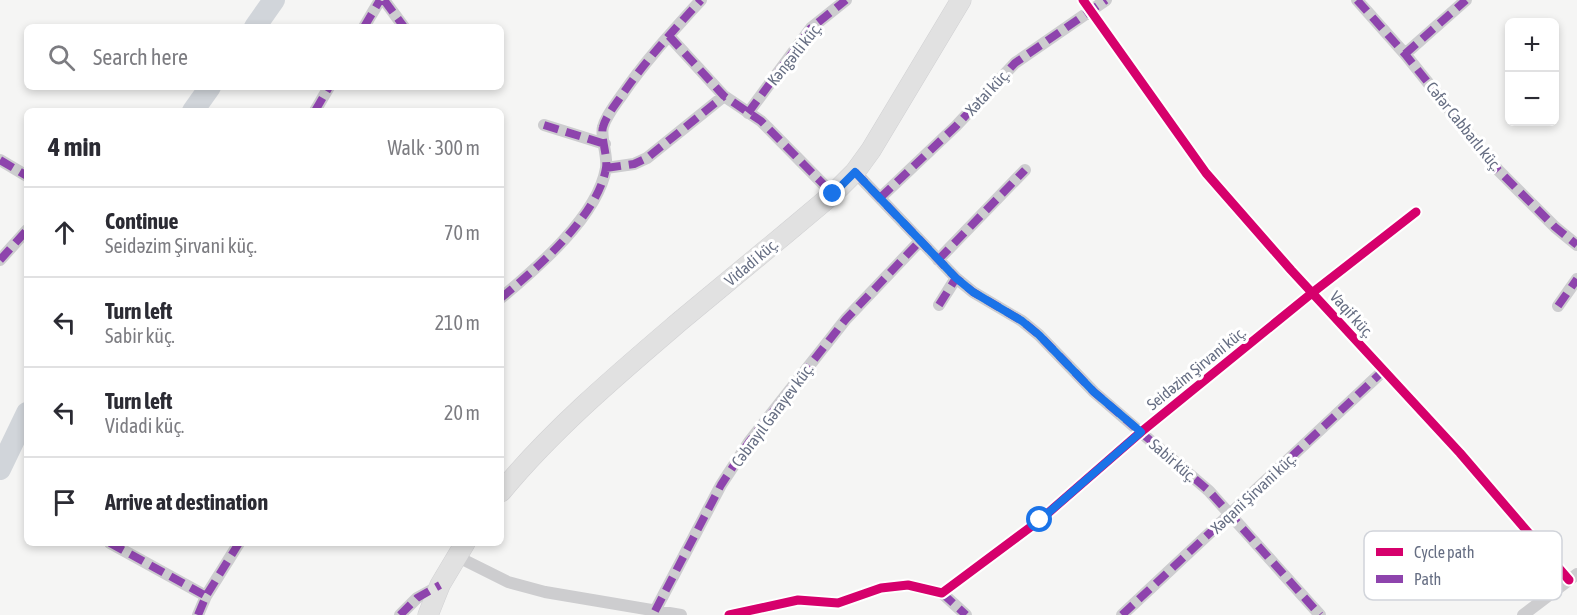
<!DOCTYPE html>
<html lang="en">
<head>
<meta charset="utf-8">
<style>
  :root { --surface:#fff; --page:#f2f2f3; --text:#2b2b33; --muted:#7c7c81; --line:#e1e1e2 }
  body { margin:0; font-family:"Asap Condensed",sans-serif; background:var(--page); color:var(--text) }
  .controls { position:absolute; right:18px; top:18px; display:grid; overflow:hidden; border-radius:9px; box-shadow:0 3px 9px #0003 }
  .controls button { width:54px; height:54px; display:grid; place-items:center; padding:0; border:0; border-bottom:2px solid var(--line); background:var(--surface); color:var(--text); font:30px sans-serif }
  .stop { position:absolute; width:18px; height:18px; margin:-14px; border:4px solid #1a73e8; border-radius:50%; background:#fff }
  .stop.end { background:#1a73e8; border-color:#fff; box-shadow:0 2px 6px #0008 }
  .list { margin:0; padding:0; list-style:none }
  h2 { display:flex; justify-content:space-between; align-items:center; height:78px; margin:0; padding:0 24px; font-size:26px }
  h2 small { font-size:20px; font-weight:400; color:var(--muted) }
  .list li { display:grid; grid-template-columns:39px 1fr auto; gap:18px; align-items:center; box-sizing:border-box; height:90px; padding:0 24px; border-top:2px solid var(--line) }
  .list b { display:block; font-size:22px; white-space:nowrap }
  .list p { margin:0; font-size:20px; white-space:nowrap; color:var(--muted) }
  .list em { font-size:20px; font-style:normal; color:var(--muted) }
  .icon { flex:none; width:33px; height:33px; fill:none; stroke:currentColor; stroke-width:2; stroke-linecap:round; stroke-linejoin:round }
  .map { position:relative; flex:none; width:1577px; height:615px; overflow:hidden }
  .search { position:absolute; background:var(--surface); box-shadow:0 3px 9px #0003; left:24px; top:24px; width:480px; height:66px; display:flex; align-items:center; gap:15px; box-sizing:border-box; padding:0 21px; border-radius:9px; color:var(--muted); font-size:22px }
  .panel { position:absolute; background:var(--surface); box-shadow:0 3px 9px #0003; left:24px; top:108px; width:480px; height:438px; border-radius:9px }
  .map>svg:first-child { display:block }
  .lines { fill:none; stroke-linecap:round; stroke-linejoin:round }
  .river { stroke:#d1d5da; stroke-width:22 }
  .primary-casing { stroke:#d1d1d3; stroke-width:21 }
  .street { stroke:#cdcdcf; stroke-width:12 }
  .primary { stroke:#e1e1e1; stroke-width:20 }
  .quiet { stroke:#8e44ad; stroke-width:8; stroke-dasharray:15 8; stroke-linecap:butt }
  .cycleway-casing { stroke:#fff; stroke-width:13 }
  .cycleway { stroke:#d6006c; stroke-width:9 }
  .route { stroke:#1a73e8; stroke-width:8 }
  .labels { text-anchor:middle; stroke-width:6; stroke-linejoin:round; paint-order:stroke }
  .street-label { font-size:16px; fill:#666e83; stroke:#fff }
  .key { fill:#fff; stroke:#d1d4da; stroke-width:1.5 }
  .key-label { font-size:16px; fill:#666e83 }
</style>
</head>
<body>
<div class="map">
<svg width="1577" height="615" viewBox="0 0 1577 615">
  <rect width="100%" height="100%" fill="#f5f5f4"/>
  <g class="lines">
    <path class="river" d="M255,27L274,0
      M193,111L210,87
      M0,469L27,413"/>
    <defs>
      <path id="primary" d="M501,492C553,429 617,375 679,322C731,279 782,237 833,194L855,172L871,150L961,0
        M428,615L440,585L465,543"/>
    </defs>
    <use href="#primary" class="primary-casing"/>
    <path class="street" d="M384,0L404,27
      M1083,0L1206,173L1291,270L1460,453L1569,580
      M1357,0L1405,54L1498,170L1555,227L1577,245
      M364,27L380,0
      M669,36L724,96L761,121L833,194
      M1405,54L1466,0
      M315,111L329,87
      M748,113L811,28L846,0
      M544,125L605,144
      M0,160L27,176
      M606,168L634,164L647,158L724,96
      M855,172L956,278L973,292L1022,321L1039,335L1094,392L1209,491L1320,615
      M880,198L956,126L1015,63L1106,0
      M0,260L27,230
      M938,260L1025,170
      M501,298C537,268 598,216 606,168C608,156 600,136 603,127C606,116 615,105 622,95C645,61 673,31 701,0
      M939,305L956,278
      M1558,306L1577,279
      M110,543L206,596
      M456,556L508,582L545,592L681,615
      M942,593L966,615
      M655,611L721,485L749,442L846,319L920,241
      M198,615L206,596L239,543
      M400,615L417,598L439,586
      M729,615L798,600L838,603L881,588L908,585L942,593L1040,520L1141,432L1312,293L1416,212
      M1122,615L1383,371
      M1523,615L1577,574"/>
    <use href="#primary" class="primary"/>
    <path class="quiet" d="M384,0L404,27
      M1357,0L1405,54L1498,170L1555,227L1577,245
      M364,27L380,0
      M669,36L724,96L761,121L833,194
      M1405,54L1466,0
      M315,111L329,87
      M748,113L811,28L846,0
      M544,125L605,144
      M0,160L27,176
      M606,168L634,164L647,158L724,96
      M855,172L956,278L973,292L1022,321L1039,335L1094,392L1209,491L1320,615
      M880,198L956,126L1015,63L1106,0
      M0,260L27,230
      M938,260L1025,170
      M501,298C537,268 598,216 606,168C608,156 600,136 603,127C606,116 615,105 622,95C645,61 673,31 701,0
      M939,305L956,278
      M1558,306L1577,279
      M110,543L206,596
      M942,593L966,615
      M655,611L721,485L749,442L846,319L920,241
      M198,615L206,596L239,543
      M400,615L417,598L440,585
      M1122,615L1383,371"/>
    <defs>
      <path id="cycleway" d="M1083,0L1206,173L1291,270L1460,453L1569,580
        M729,615L798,600L838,603L881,588L908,585L942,593L1040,520L1141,432L1312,293L1416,212"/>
    </defs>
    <use href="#cycleway" class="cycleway-casing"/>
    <use href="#cycleway" class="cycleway"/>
  </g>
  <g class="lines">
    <path class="route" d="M833,194L855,172L956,278L973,292L1022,321L1039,335L1094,392L1141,432L1040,520"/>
  </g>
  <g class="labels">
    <g class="street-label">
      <text transform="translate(794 54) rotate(-51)" y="6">Kəngərli küç.</text>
      <text transform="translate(987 92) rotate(-47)" y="6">Xətai küç.</text>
      <text transform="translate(1464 126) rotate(51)" y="6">Cəfər Cabbarlı küç.</text>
      <text transform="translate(751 262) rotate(-40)" y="6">Vidadi küç.</text>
      <text transform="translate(1352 314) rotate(48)" y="6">Vaqif küç.</text>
      <text transform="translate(1196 368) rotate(-39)" y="6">Seidəzim Şirvani küç.</text>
      <text transform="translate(772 415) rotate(-53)" y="6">Cəbrayıl Gərayev küç.</text>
      <text transform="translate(1173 460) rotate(41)" y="6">Sabir küç.</text>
      <text transform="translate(1253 493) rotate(-43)" y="6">Xəqani Şirvani küç.</text>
    </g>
  </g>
  <rect x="1364" y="531" width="198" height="69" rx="9" class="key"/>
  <rect x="1376" y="548" width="27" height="8" fill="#d6006c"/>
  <rect x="1376" y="575" width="27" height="8" fill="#8e44ad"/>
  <g class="key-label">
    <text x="1414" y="558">Cycle path</text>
    <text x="1414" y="585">Path</text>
  </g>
</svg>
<div class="controls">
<button>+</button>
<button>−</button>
</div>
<div class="stop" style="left:1040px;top:520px"></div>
<div class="stop end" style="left:833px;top:194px"></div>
<div class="search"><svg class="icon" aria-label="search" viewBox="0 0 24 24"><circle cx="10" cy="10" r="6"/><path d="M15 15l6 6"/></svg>Search here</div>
<section class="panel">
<h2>4 min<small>Walk · 300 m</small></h2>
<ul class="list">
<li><svg class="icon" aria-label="ahead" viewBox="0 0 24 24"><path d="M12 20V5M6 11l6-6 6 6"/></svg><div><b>Continue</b><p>Seidəzim Şirvani küç.</p></div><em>70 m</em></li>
<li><svg class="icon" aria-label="left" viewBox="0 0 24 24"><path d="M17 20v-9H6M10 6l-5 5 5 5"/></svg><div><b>Turn left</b><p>Sabir küç.</p></div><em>210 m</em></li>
<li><svg class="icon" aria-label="left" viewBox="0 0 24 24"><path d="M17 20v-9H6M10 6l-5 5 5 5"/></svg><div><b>Turn left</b><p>Vidadi küç.</p></div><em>20 m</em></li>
<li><svg class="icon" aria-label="arrive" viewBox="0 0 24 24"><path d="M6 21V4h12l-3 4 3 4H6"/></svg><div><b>Arrive at destination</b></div></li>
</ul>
</section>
</div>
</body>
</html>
